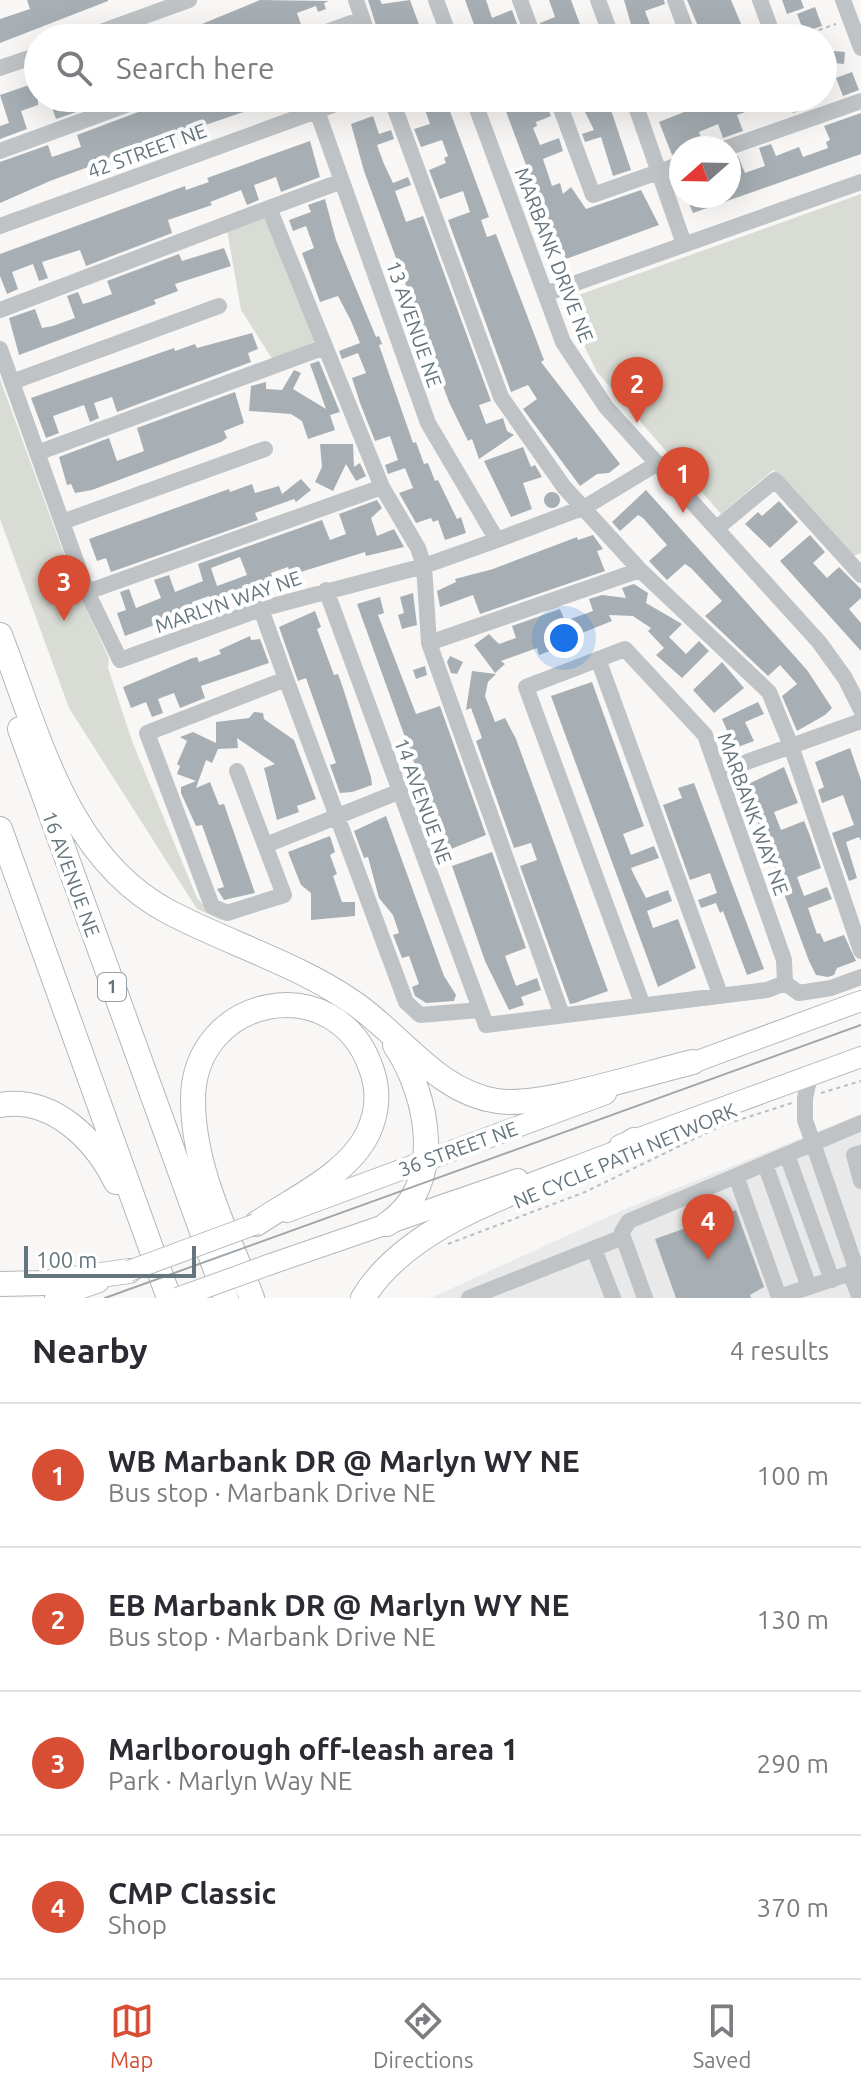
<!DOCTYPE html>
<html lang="en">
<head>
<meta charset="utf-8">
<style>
  :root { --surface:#fff; --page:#f2f2f3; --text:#2b2b33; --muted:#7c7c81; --line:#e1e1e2; --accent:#d74e35 }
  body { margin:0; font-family:Ubuntu,sans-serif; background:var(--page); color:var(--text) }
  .compass { position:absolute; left:669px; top:136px; width:72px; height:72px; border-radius:50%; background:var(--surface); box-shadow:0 8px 32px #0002; rotate:250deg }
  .scale { position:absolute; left:24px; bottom:20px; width:172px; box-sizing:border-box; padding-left:8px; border:4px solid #65757e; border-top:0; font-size:22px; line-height:28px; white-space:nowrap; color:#65757e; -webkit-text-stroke:6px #fff; paint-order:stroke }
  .you { position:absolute; left:564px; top:638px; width:28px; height:28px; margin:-20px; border:6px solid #fff; border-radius:50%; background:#1a73e8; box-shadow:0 0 0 12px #1a73e833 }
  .badge { display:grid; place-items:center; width:52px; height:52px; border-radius:50%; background:var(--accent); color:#fff; font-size:26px; font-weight:700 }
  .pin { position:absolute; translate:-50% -66px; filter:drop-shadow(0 2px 4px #0008) }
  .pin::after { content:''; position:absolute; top:42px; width:28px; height:24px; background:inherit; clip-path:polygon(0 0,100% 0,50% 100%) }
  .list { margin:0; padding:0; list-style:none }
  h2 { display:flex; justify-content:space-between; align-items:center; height:104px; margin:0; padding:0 32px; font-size:34px }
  h2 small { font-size:26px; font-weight:400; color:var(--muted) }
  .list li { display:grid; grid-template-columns:52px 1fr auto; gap:24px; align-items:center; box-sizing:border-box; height:144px; padding:0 32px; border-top:2px solid var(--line) }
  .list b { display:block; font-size:30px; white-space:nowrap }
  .list p { margin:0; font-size:26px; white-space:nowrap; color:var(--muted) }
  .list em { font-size:26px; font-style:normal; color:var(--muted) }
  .icon { flex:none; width:44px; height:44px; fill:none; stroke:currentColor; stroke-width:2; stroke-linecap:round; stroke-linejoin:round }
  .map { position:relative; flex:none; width:861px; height:1298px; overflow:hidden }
  .search { position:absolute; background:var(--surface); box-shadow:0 8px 32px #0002; left:24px; right:24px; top:24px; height:88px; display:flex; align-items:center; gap:20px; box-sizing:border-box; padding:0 28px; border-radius:44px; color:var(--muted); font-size:30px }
  .sheet { height:680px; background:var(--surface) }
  nav { display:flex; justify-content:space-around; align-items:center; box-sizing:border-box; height:112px; border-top:2px solid var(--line); background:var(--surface); font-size:22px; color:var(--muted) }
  nav a { display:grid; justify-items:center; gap:4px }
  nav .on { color:var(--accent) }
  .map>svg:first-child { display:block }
  .built { fill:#e8e9e8 }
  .green { fill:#d8dcd4 }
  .building { fill:#a7afb4; fill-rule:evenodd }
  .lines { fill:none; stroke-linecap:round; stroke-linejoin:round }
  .major-casing { stroke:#b2b8bb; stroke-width:22 }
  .highway-casing { stroke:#b2b7b9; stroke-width:26 }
  .path { stroke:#b9bcbe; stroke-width:2; stroke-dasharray:4 4; stroke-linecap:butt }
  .minor { stroke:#bfc3c6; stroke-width:16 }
  .major { stroke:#fff; stroke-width:20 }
  .highway { stroke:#fff; stroke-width:24 }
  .tram { stroke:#9fa6ab; stroke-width:2 }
  .major-bridge-casing { stroke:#b2b8bb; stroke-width:22; stroke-linecap:butt }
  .major-bridge { stroke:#fff; stroke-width:20 }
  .labels { text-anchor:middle; stroke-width:8; stroke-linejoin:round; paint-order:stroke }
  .shield { fill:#fff; stroke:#939ea5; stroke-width:2 }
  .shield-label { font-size:18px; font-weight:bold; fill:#65757e }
  .street-label { font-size:20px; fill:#65757e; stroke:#fff }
</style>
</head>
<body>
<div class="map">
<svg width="861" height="1298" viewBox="0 0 861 1298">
  <rect width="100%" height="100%" fill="#f8f7f5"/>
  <path class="built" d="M861,1114V1298H431L623,1210Z"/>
  <path class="green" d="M861,194V553L853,556L773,470L721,514L597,372L566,309L573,297Z
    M269,208L325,347L276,365L241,310L226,224Z
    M0,379L75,584L109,659L108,668L132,741L197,898L209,911L222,916L221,920L197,909L69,708L0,519Z"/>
  <path class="building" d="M27,0H108V1L0,43V19L30,9Z
    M260,0L329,1L324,3L326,9L318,12L316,6L297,13L303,30L299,38L290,34L270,38L265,24L243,32L245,38H168Z
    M368,0H380L382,4L410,0L421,30L401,37L399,32L380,38Z
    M465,0H486L492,18L512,10L517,24L493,38H479Z
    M549,0H571L585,38H545L540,23L555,17Z
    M624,0H664L665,4L645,11L655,38H635Z
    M687,0H731L747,38H703Z
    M782,0H801L804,8L787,14Z
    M815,7L822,26L804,32L797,14Z
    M823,50L845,52L844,64L823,62Z
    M852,72L859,90L843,96L836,78Z
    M38,82V105L21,111L27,129L0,139V126L9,123L0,95Z
    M49,98H61L63,104L75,100L79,111L56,119Z
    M166,98L282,99L167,138L147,147L148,150L93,170L91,166L50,181L0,203V162L48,145L52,157L81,147L77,135L149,108Z
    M403,98H445L489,217L481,220L487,237L496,234L544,360L541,362L620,464L609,473L597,474L580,486L523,409L537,399L528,385L511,392L448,220L470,212L463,191L440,199L429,170L446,163L444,158L448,156L442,140L421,147L414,129L430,124L424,107L408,112Z
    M510,98H544L551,116L536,122L537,126L533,128L540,145L559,138L563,151L543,159L552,186L560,183L563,194L571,187L586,209L641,190L659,225L566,259L550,236L553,234L530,191L535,189L502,101Z
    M578,98H607L631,170L613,176L601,137L585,142L582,134L594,130Z
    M719,98L781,99L737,115L743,131L723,138L718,124L699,132L705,148H681V152L672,155L659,122Z
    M788,98H804L808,108L793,113Z
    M861,113V154L693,213L686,196H729V159L738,156L745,173L765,166L759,148L771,144L776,156L799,147L803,157L828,148L826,142L830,140L824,126Z
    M373,116L379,134L391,130L394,139L377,145L384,164L393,183L408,177L411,185L395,191L406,222L423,216L491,401L479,405L486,424L503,418L507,431L514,435L479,459L472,439L468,441L449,402L364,171L351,124Z
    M310,141L320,177L281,192L276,177L254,185L259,200L247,205L241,190L210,202L212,205L168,220L172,233L86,266L80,250L42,262L48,278L39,281L33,264L12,272L18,289L7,294L0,276V254L185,186L186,190L209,182L207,178Z
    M325,199L336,240L376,337L379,336L382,344L379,345L413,443L416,442L424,464L428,463L435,481L438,480L457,519L461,517L466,533L445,540L438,520L433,522L431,518L416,523L399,493L413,488L405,468L388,474L385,465L398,460L390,436L375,441L360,403L352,378L366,373L358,353L342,359L339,351L360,343L351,321L338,296L320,302L302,253L314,248L306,226L293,231L289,220L311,212L308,205Z
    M224,248L231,266L175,284L178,291L154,300L156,304L19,355L9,318L35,309L42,328L53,326L75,318L67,296L78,292L83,304L90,302L112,294L107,281L179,254L182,261Z
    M252,333L258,349L248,353L251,362L117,412L112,397L94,403L99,418L90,422L84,405L53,416L59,433L46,438L31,398L174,348L175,351L195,344L197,348Z
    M319,361L340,412L330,415L335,430L308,439L302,421L291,414L249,411L251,386L266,382V389L282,390L294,370L301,373L293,389L326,409L310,364Z
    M235,392L244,423L224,431L227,438L221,442L92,490L75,493L71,484L67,485L59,457L109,438L117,461L144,451L137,428Z
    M320,444H353L354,467L360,463L366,476L356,481L346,464L333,491L315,482L322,467Z
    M523,447L531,467L535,465L542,477L523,483L532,509L511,517L484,461Z
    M301,479L311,490L296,502L294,499L255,513L258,520L111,572L106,558L97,561L89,539L229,489L230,492L252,484L255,493L279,486L282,494Z
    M646,490L807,670L832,708L825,715L797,731L782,696L797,684L780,665L768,676L705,616L722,601L691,568L685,564L667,580L649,561L667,545L643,518L638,515L620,531L612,522Z
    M544 500a8 8 0 1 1 16 0a8 8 0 1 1-16 0Z
    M377,500L382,508L371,518L377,536L394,529L404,547L366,556L365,552L291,575L288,567L271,573L274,582L212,604L209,596L192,602L195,610L125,636L117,613L126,610L120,592L129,589L136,608L161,598L154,580L169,575L175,592L203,581L198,564L322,520L330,540L346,534L339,514ZM240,557L247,575L217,586L211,568Z
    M779,501L798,522L770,548L745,524L758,512L762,516Z
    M593,535L603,549L597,551L605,571L480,614L473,595L440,607L437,591L456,582L455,579L493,569L577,537L578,540Z
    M810,535L825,552L813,563L827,578L839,567L861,589V598L849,609L861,623V651L780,561Z
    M634,584L648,593L646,603L682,624L669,637L686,654L699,641L709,651L682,678L656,655L664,648L648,631L651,628L633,616L609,615L612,621L577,635L579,638L571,643L539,655L537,648L501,661L505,664L495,673L474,645L489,634L499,644L516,638L512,626L560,609L565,621L593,611L589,599L602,595L626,598L622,588Z
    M413,593L417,625L402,629L398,615L404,613L400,597Z
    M380,597L384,613L378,615L416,714L440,706L486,835L446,851L357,604Z
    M315,611L321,627L317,629L334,675L338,674L343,688L371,777L372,785L352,792L340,793L330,765L336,763L306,678L298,681L279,627Z
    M250,636L251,640L260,639L269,663L201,686L205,698L180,708L174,693L158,699L163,713L152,717L146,702L131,708L123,687L190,659L197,657L199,662L221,654L219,650Z
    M450,656L463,662L457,674L451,673L447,662Z
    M722,662L744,688L714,713L693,690Z
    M425,666L427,675L416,679L413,670Z
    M472,671L496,674L488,682L485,696L495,722L505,718L516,739L608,991L575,1003L570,1004L520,866L537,860L531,843L514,848L476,741L482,738L471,708L466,710Z
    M592,682L644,826L623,834L631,855L654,846L659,858L631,868L634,875L646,898L668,890L672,901L647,911L653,928L678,919L696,968L658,987L551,696Z
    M758,702L764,714L745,722L754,741L735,748L722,719Z
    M254,712L263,713L264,719L294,740L316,799L297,806L299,812L277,820L264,768L275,764L237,738L238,748L218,749L212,763L206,760L196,788L210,782L219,805L224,804L255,893L224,900L217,889L224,887L202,825L196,826L181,793V787L196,781L177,774L180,766L177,764L187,741L180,737L193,732L216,743V722L249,718Z
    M850,748L861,780V841L859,837L846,842L857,878L849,881L832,833L854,825L843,795L822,803L818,790L824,787L815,762Z
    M784,767L798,803L774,812L781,830L804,821L809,833L821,868L797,877L804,896L827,887L832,899L808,908L817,934L820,933L824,942L844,935L856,961L837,968L834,975L828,977L816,975L809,961L744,786Z
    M694,783L764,969L747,975L723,911L720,913L716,903L701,908L698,900L717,893L710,873L690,880L663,805L682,798L678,788Z
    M386,816L444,976L456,995L454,1001L426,1003L415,996L412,987L419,984L409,956L402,958L393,935L399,933L393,915L379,898L368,857L364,858L354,831Z
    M330,836L335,852L330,855L337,874L333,876L342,902H355V916L311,920V893L301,885L288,852Z
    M492,852L526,948L505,956L516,986L537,978L541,990L521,997L524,1005L509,1010L485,961L452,866Z
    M736,1210L764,1287L750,1295L751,1298H676L655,1239Z"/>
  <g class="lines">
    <defs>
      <path id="major" d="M681,1067L861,1001
        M620,1145L861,1057
        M287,1212L606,1094
        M268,1265L518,1179
        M55,1298L99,1282"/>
      <path id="highway" d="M0,635C39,735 67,859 169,912C230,944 298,964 354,1003C402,1036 437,1092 497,1101C540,1108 646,1073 693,1062
        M20,729L226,1298
        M0,829L169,1298
        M0,1105C52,1096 95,1139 116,1182
        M387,1224C446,1185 429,1096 395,1045
        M0,1284L45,1283L129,1271
        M252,1298C228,1235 193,1169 193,1100C193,995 336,967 371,1068C379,1089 378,1112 368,1133C348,1175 292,1199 256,1224
        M363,1298C411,1219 532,1187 614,1154L634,1140"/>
    </defs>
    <use href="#major" class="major-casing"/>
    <use href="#highway" class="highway-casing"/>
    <path class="path" d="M796,38L836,24
      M821,1093L861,1081
      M448,1244L585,1192L723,1125L792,1103"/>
    <path class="minor" d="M356,0L369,38
      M436,0L450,38
      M520,0L534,38
      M598,0L612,38
      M675,0L689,38
      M760,0L774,38
      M843,0L861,48
      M84,38L189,0
      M310,38L362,19
      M0,68L38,55
      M391,98L501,397L564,487L640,570
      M473,98L563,342L606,407L819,642L845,678L861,710
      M557,98L593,195L681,164
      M633,98L684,244
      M317,111L428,423L497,540
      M727,148L861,101
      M0,151L145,98
      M269,208L342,181
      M0,226L352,98
      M545,294L861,182
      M0,310L269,208L382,487L87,592
      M0,349L87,592L120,660L261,609L424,566L497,540L585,507L658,463
      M12,382L219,306
      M37,453L325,347
      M382,487L418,548L424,566L429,643L562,1015
      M62,522L265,449
      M717,528L775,480L861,575
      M326,590L486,1025L767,990L785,983
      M261,609L286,679
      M429,643L640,570L769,692L791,746L861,951
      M598,659L720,994
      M237,771L284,895L227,913L212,906L147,733L286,679L406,1002L420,1015L480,1010
      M719,772L861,721
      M266,845L398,792
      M785,983L799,993L831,988L861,977
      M642,1003L526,687L625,649L705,735L784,960L785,983
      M810,1076L805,1098V1120L857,1271H861
      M861,1153L854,1155L861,1181
      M787,1155L832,1280
      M765,1164L809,1287
      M594,1249L613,1298
      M857,1271L779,1297L736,1176L861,1123
      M850,1273L860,1298
      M469,1298L623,1237
      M645,1298L623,1237L622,1232L629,1221L736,1176"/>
    <use href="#major" class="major"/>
    <use href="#highway" class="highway"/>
    <path class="tram" d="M105,1298L861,1025"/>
    <defs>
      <path id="major-bridge" d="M129,1271L256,1224
        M177,1298L268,1265"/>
    </defs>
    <use href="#major-bridge" class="major-bridge-casing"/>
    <use href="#major-bridge" class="major-bridge"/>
  </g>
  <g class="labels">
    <rect class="shield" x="98" y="973" width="28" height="28" rx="6"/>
    <g class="shield-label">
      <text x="112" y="993">1</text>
    </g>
    <g class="street-label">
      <text transform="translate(147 151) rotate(-20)" y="7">42 STREET NE</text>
      <text transform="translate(554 255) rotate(69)" y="7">MARBANK DRIVE NE</text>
      <text transform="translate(414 324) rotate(71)" y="7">13 AVENUE NE</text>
      <text transform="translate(228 602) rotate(-19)" y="7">MARLYN WAY NE</text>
      <text transform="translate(423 801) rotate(70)" y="7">14 AVENUE NE</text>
      <text transform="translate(753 814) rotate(70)" y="7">MARBANK WAY NE</text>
      <text transform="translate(71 874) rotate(70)" y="7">16 AVENUE NE</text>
      <text transform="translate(458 1149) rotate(-20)" y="7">36 STREET NE</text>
      <text transform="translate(625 1156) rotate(-23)" y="7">NE CYCLE PATH NETWORK</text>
    </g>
  </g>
</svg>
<svg class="compass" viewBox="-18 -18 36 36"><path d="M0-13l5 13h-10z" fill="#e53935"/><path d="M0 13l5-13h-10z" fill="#7c7c81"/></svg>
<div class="scale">100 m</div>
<div class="you"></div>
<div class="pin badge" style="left:683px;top:513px">1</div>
<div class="pin badge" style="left:637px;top:423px">2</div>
<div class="pin badge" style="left:64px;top:621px">3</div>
<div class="pin badge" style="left:708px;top:1260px">4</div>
<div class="search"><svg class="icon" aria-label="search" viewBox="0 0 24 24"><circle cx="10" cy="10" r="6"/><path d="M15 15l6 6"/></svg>Search here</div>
</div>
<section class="sheet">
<h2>Nearby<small>4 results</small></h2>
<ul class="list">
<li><span class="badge">1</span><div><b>WB Marbank DR @ Marlyn WY NE</b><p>Bus stop · Marbank Drive NE</p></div><em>100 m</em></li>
<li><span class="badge">2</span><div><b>EB Marbank DR @ Marlyn WY NE</b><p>Bus stop · Marbank Drive NE</p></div><em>130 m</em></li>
<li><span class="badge">3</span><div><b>Marlborough off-leash area 1</b><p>Park · Marlyn Way NE</p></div><em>290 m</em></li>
<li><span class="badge">4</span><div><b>CMP Classic</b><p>Shop</p></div><em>370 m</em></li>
</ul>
</section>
<nav>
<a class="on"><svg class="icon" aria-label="map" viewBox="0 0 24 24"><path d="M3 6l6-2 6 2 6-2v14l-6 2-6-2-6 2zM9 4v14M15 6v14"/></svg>Map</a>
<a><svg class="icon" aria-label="directions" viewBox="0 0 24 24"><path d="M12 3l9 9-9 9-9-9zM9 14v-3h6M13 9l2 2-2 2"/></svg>Directions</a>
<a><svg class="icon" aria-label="saved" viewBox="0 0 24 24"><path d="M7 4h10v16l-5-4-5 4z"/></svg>Saved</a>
</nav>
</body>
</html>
